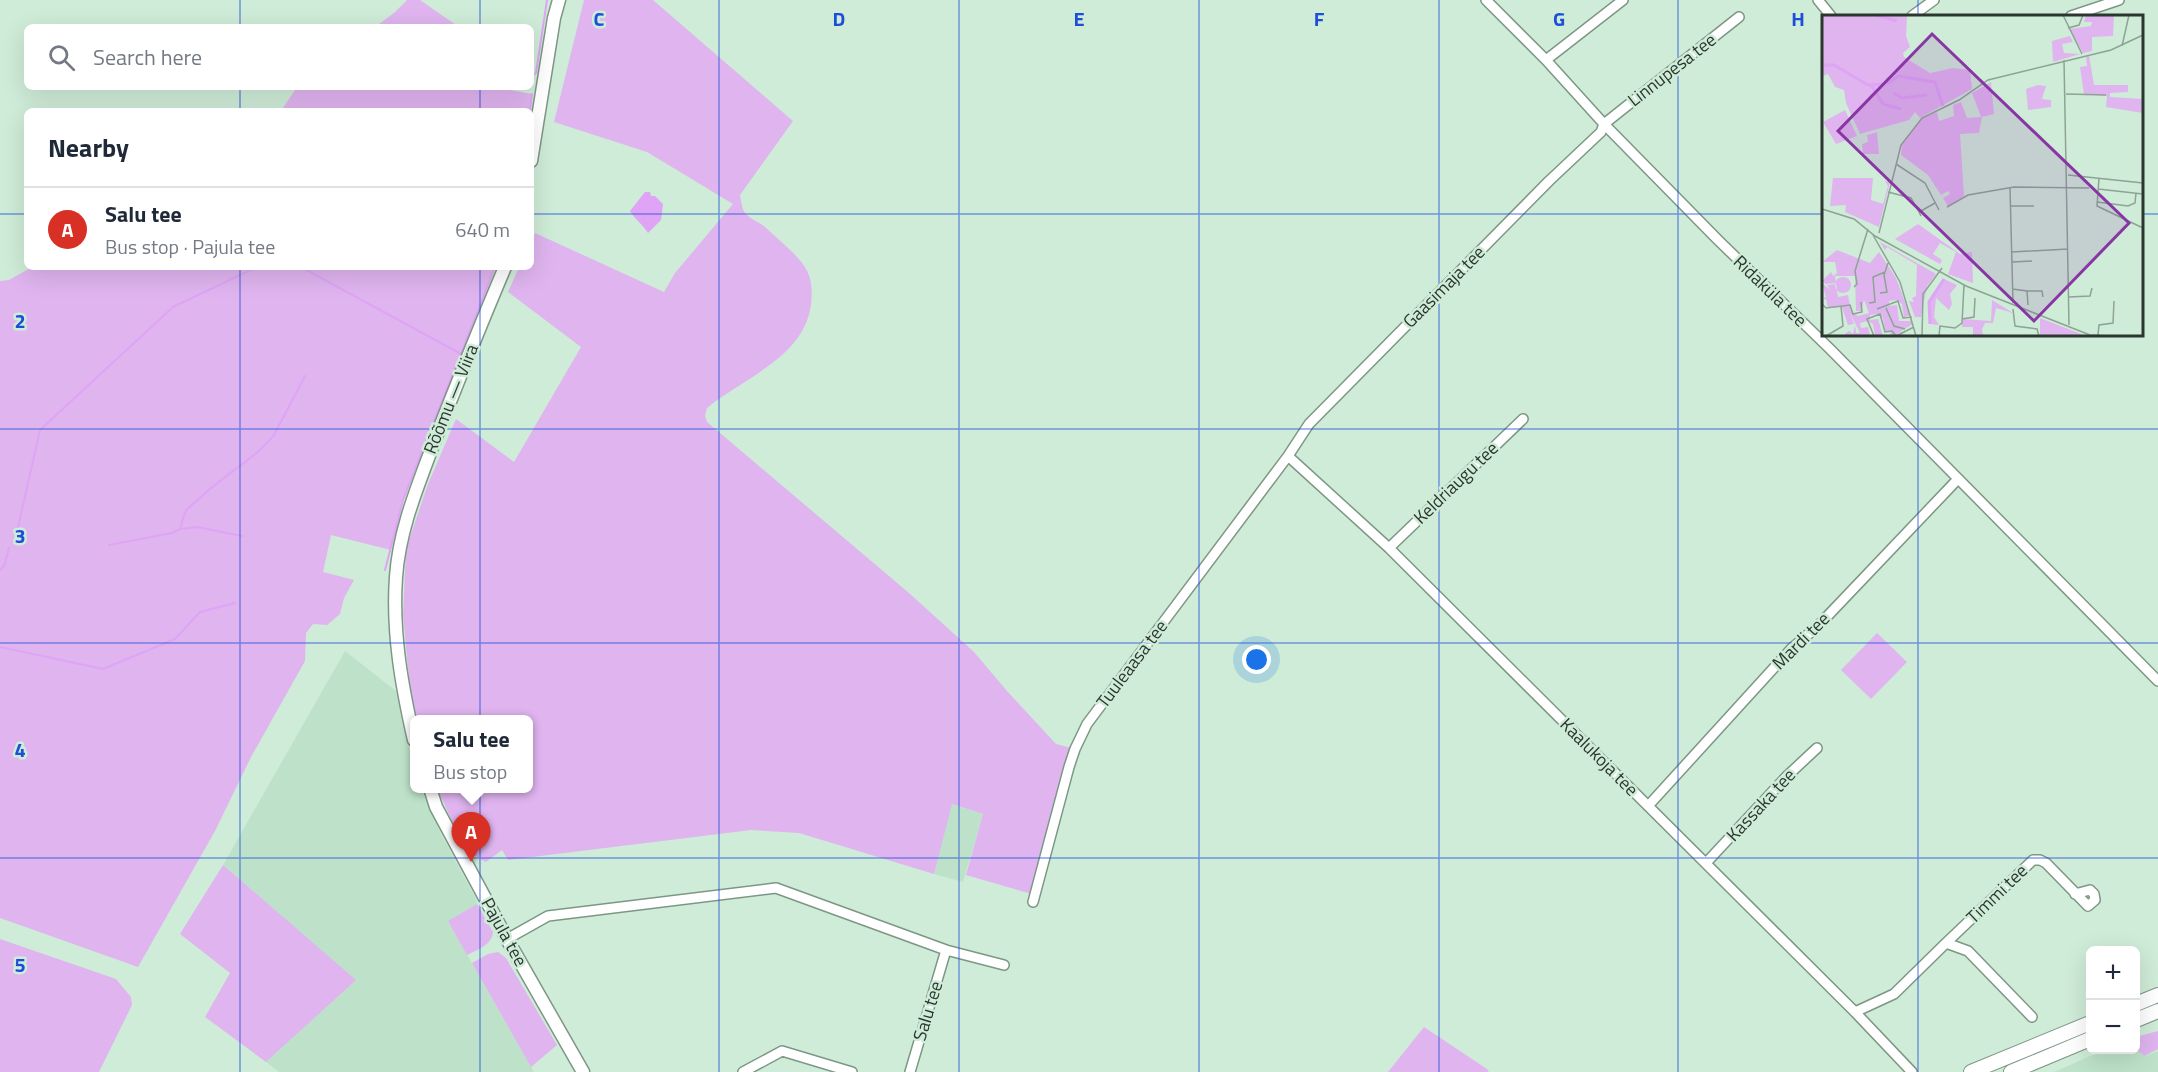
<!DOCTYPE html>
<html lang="en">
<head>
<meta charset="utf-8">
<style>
  :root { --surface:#fff; --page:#f2f2f3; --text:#1f2937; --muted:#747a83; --line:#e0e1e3; --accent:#d93025 }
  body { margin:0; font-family:"Titillium Web",sans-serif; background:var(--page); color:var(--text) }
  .controls { position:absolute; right:18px; bottom:18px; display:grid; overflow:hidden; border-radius:9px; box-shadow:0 6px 24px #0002 }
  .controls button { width:54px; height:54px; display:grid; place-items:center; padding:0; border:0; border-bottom:2px solid var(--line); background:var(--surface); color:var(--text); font:30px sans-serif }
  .you { position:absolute; left:1257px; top:660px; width:21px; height:21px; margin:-15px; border:4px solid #fff; border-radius:50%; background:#1a73e8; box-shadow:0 0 0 9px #1a73e833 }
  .badge { display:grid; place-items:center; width:39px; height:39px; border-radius:50%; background:var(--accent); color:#fff; font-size:20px; font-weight:700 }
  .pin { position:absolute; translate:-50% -50px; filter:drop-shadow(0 2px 3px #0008) }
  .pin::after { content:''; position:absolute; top:32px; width:21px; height:18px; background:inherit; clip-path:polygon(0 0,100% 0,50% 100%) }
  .popup { position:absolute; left:410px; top:715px; width:123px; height:78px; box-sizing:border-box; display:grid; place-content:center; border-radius:9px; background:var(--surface); filter:drop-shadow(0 2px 4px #0005); font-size:20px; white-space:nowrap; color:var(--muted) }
  .popup b { font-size:22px; color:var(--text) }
  .popup::after { content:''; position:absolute; left:50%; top:100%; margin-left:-12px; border:12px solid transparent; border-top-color:var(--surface) }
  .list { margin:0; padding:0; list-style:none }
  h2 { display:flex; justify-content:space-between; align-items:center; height:78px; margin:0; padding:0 24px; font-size:26px }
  h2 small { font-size:20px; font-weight:400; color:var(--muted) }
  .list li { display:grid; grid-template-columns:39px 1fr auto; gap:18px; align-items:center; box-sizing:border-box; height:84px; padding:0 24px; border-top:2px solid var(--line) }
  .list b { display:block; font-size:22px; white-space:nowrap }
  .list p { margin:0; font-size:20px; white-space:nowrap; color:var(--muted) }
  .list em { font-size:20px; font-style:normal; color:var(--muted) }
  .icon { flex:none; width:33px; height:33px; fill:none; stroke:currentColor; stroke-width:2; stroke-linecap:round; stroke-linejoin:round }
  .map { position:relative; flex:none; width:2158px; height:1072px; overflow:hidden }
  .search { position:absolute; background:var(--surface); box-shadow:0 6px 24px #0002; left:24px; top:24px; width:510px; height:66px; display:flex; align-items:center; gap:15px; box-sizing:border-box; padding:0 21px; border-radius:9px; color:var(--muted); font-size:22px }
  .panel { position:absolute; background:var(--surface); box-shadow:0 6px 24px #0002; left:24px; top:108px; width:510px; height:162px; border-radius:9px }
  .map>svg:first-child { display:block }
  .built { fill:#bee2c9 }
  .green { fill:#dfb4ef }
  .water { fill:#dfa4f5 }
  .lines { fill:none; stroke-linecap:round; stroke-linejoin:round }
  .stream { stroke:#dfa4f5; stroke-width:2 }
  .minor-casing { stroke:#7d9785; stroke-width:12 }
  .tertiary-casing { stroke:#7d9785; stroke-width:15 }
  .secondary-casing { stroke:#7d9785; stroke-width:16 }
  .minor { stroke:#fff; stroke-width:9 }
  .tertiary { stroke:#fff; stroke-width:12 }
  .secondary { stroke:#fff; stroke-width:14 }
  .grid { fill:none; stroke:#1d4ed8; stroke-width:1.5; stroke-opacity:0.55 }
  .labels { text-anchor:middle; stroke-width:5; stroke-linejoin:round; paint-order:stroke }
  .street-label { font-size:18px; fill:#2b362e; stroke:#cfecd8 }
  .inset-river { fill:none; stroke:#dfa4f5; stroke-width:3 }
  .inset-road { fill:none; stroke:#8da394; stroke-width:1.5 }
  .view { fill:#8936a5; fill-opacity:0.15; stroke:#8936a5; stroke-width:3 }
  .inset-edge { fill:none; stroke:#2b362e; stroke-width:3 }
  .grid-label { font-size:20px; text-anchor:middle; font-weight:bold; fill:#1d4ed8; stroke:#cfecd8; stroke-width:5; stroke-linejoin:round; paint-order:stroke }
</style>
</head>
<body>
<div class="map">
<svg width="2158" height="1072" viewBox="0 0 2158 1072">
  <rect width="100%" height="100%" fill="#cfecd8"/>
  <path class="built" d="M345,651L396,691L414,769V788L421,789L441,834L476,899L477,904L448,921L534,1072H279L266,1062L355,980L223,865Z
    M951,804L983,814L963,882L934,874Z
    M2136,1049L2144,1056L2158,1051V1072H2054L2104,1050Z"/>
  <path class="green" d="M407,0H420L459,27H375L394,13Z
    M584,0H653L793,121L740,195C741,200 742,209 745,213C749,218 758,222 764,226C772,233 780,241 788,248C807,266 814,276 811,304C805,357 743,378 707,408L705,416L707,422L909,593L974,652L1007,691L1056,744L1075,749L1035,895L966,875L983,814L952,804L934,874L799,833L751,830L508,860L502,850L486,862C462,853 451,817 440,795L438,789L528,788V720L417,719L410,690L403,615L406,549L428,484L456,419L514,462L581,347L508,292L519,267H531V242L535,233L664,292L675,273L733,204L647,152L554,122Z
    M297,87H511L510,90L532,94L530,111H281Z
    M32,267H495L403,500L391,550L331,535L323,572L354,580L344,598L340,614L327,625L313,624L306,633L305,661L251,757L215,831L138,967L0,918V281L9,280Z
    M1877,633L1907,662L1871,699L1841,670Z
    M223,865L356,980L266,1062L205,1017L230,973L180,934Z
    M477,904L493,932C492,945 478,949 467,955L448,921Z
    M0,939L116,979L131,997L132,1005L99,1072H0Z
    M498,952L506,958L557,1045L531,1067L472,963L488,954Z
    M1424,1027L1487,1069L1489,1072H1388Z
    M2158,1031V1049L2144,1056L2136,1049V1037Z"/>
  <path class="water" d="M645,192H650L651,196H655L663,204L661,220L648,233C643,225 633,217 630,211Z"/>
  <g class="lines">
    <path class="stream" d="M532,76L536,73L547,0
      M530,111L532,94
      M301,267L461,354
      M180,529L197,527L242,536
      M16,536L40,430L173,307L257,267
      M109,545L172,533L180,529C182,523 183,516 186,511C189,506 196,502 200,498C223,475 254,460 274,435L305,376
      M0,570L4,566L9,548
      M385,570L403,500L495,267
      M0,647L103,669L175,639L200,612L235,603"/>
    <defs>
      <path id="minor" d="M1486,0L1546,60L1604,124L1718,240L1830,349L2158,681
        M1818,0L1831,16
        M1912,16L1934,0
        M2071,16L2119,0
        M1546,60L1623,0
        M1288,456L1389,548L1855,1012L1912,1072
        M1389,548L1523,419
        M1648,806L1792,648L1818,626L1957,480
        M1706,863L1786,777L1817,748
        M1033,902L1069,767L1075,749L1087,724L1288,456L1309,424L1549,181L1601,132L1604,124L1739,17
        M507,939L548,916L776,888L946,950L1004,965
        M1946,943L2033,860H2040L2046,863L2088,906L2095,900L2094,894L2090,890L2075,894
        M1855,1012L1894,994L1946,943L1968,951L2032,1017
        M743,1072L782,1051L852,1072
        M910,1072L946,950"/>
      <path id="tertiary" d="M531,161L554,18L559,0
        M414,740C402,687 392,633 396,577C399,531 417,488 433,445C456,386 480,326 505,267
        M430,788L436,807L507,939L583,1072"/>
      <path id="secondary" d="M2136,1004L2158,995
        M2136,1020L2158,1011
        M1971,1072L2090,1023
        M2011,1072L2090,1039"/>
    </defs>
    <use href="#minor" class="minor-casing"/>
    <use href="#tertiary" class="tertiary-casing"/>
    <use href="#secondary" class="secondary-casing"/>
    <use href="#minor" class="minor"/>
    <use href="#tertiary" class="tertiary"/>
    <use href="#secondary" class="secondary"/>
  </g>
  <path class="grid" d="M240,0V27M480,0V27M719,0V1072M959,0V1072M1199,0V1072M1439,0V1072M1678,0V1072M1918,0V16M240,87V111M480,87V111M0,214H27M531,214H1824M2142,214H2158M240,267V1072M480,267V1072M1918,334V1072M0,429H2158M0,643H2158M0,858H2158"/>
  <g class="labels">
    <g class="street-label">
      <text transform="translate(1672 70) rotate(-38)" y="6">Linnupesa tee</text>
      <text transform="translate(1444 287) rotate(-45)" y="6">Gaasimaja tee</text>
      <text transform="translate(1770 291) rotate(44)" y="6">Ridaküla tee</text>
      <text transform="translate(451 399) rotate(-68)" y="6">Rõõmu — Viira</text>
      <text transform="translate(1456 483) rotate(-44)" y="6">Keldriaugu tee</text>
      <text transform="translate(1801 641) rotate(-45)" y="6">Mardi tee</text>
      <text transform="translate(1132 664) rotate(-53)" y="6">Tuuleaasa tee</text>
      <text transform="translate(1599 757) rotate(45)" y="6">Kaalukoja tee</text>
      <text transform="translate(1761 805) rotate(-47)" y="6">Kassaka tee</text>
      <text transform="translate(1997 894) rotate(-44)" y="6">Timmi tee</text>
      <text transform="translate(504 932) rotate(61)" y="6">Pajula tee</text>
      <text transform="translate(928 1011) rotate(-73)" y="6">Salu tee</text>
    </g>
  </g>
  <g transform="translate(1822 15)">
    <rect width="321" height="321" fill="#cfecd8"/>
    <path d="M0,0H85L84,21L88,32L81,38L82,42L108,58L131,53L148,55L150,74L98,103L93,97L87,105L38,119L24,88L22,75L13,72L6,59L0,61ZM264,0H292L291,21L270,22V36L261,38L247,14L269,11L270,7H262ZM248,21L251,27L240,29L242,38L258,39L231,47L230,26ZM267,40L272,70H306V77L288,78V82L321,84V98L284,92L285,81L262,79L258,52L265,51L264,41ZM169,67L172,99L160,102L157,118L138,119L142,181L126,191L121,183L128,179L126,176L119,180L106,160L79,140L80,130L99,104L115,97L117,106L132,101L131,90L139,87L145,103L159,102L150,78ZM216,70L224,71L220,84L229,85V92L206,95L204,74ZM23,95L35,121L14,129L1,107ZM55,117L57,139H41L40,129L46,127L45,120ZM11,163H51L49,185L61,189L66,171L63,166L68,167L57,212L23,197L24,190L8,191ZM96,209L138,239L150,237L151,268L126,259L134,237L118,228L111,239L120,245L118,249L73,224ZM58,227L114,259L105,271L99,302H93L87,286L92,287L90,283L94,281L95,250L65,232L63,235ZM15,235L48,248L57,237L74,263L91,309L79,316L83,321L78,317L72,321H68L69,316H63L61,303L56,299L48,300V305L56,304L61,321H53L51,309L46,306L38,308L39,313L46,312L48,321H20L27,316L31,319L33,310L34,318H38L28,298L32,309L26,310L20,292L6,293L4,284H0L4,282L0,268L8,275L5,270L14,269L16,282L26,280L29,296L36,301L47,298L42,285L39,296H34L33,261H13L14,268L4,269L0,266L9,257L11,261L15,258L13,247H0ZM74,285L80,289L82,302L88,301L89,306H77L75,290L67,291V286ZM13 270a8 8 0 1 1 16 0a8 8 0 1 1-16 0ZM122,264L135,270L128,279L130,289L127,295L114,283L112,302L117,310L108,309L107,287ZM170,285L191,298L174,293L171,308H163L160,314L161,321H151V312H140L141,304L169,306ZM218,303L264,321H218Z" fill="#dfb4ef" fill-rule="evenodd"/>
    <path class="inset-river" d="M54,0L75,6M0,50H12L46,70L63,69M65,69L76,61L113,67L121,91M49,70L61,89L79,94M72,78L80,83L105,80M108,309L107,287L122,264"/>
    <path class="inset-road" d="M241,0L260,39M246,13L257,10L261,0M300,31L307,0M242,45L247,310M244,79L284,80M74,149L103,168L117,195M246,160L321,168M277,163L275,191L321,213M188,173L191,288M276,174L321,179M66,177L89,183L97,197M275,187L306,191L313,188L314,178M189,191H212M125,192L146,180L192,172L267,173M0,194L32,204L53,221L144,271L268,320L287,321M99,201L97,197L113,188M57,218L79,130L100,103L137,85L166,65L289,35L321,20M51,220L78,267L94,321M189,237L246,234M190,247L210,246M32,272L35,269L33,256L46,214M190,274L205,276L206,290M205,276H220L221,282M58,278L65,277L62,260L66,248M247,282L268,281L270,273M47,288L53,287L51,262L63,257M0,289L4,293L28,290L31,299L40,297L39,287M64,293L72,311L83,314M55,294L76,286L81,303L90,302M191,294L193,311L215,314L217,321M140,304L152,302L153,283M276,320L277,310L291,308L292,286M4,321L21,311L19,291M52,321L45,304L58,299L63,317L70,316L74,321M74,321L92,312M100,321L101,279L120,253M117,321L118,311L133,313L140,308L142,270"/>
    <path class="view" d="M110,19L307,208L212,306L16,116Z"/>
    <rect width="321" height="321" class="inset-edge"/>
  </g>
  <g class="grid-label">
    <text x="599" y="26">C</text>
    <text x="839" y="26">D</text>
    <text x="1079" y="26">E</text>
    <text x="1319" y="26">F</text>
    <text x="1559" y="26">G</text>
    <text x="1798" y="26">H</text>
    <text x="20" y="328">2</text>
    <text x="20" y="543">3</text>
    <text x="20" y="757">4</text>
    <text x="20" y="972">5</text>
  </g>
</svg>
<div class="controls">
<button>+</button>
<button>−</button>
</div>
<div class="you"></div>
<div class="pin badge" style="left:471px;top:862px">A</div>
<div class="popup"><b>Salu tee</b>Bus stop</div>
<div class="search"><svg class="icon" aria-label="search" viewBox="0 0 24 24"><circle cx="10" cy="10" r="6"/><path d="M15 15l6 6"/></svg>Search here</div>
<section class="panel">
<h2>Nearby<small></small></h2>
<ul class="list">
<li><span class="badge">A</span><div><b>Salu tee</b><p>Bus stop · Pajula tee</p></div><em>640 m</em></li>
</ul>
</section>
</div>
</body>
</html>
